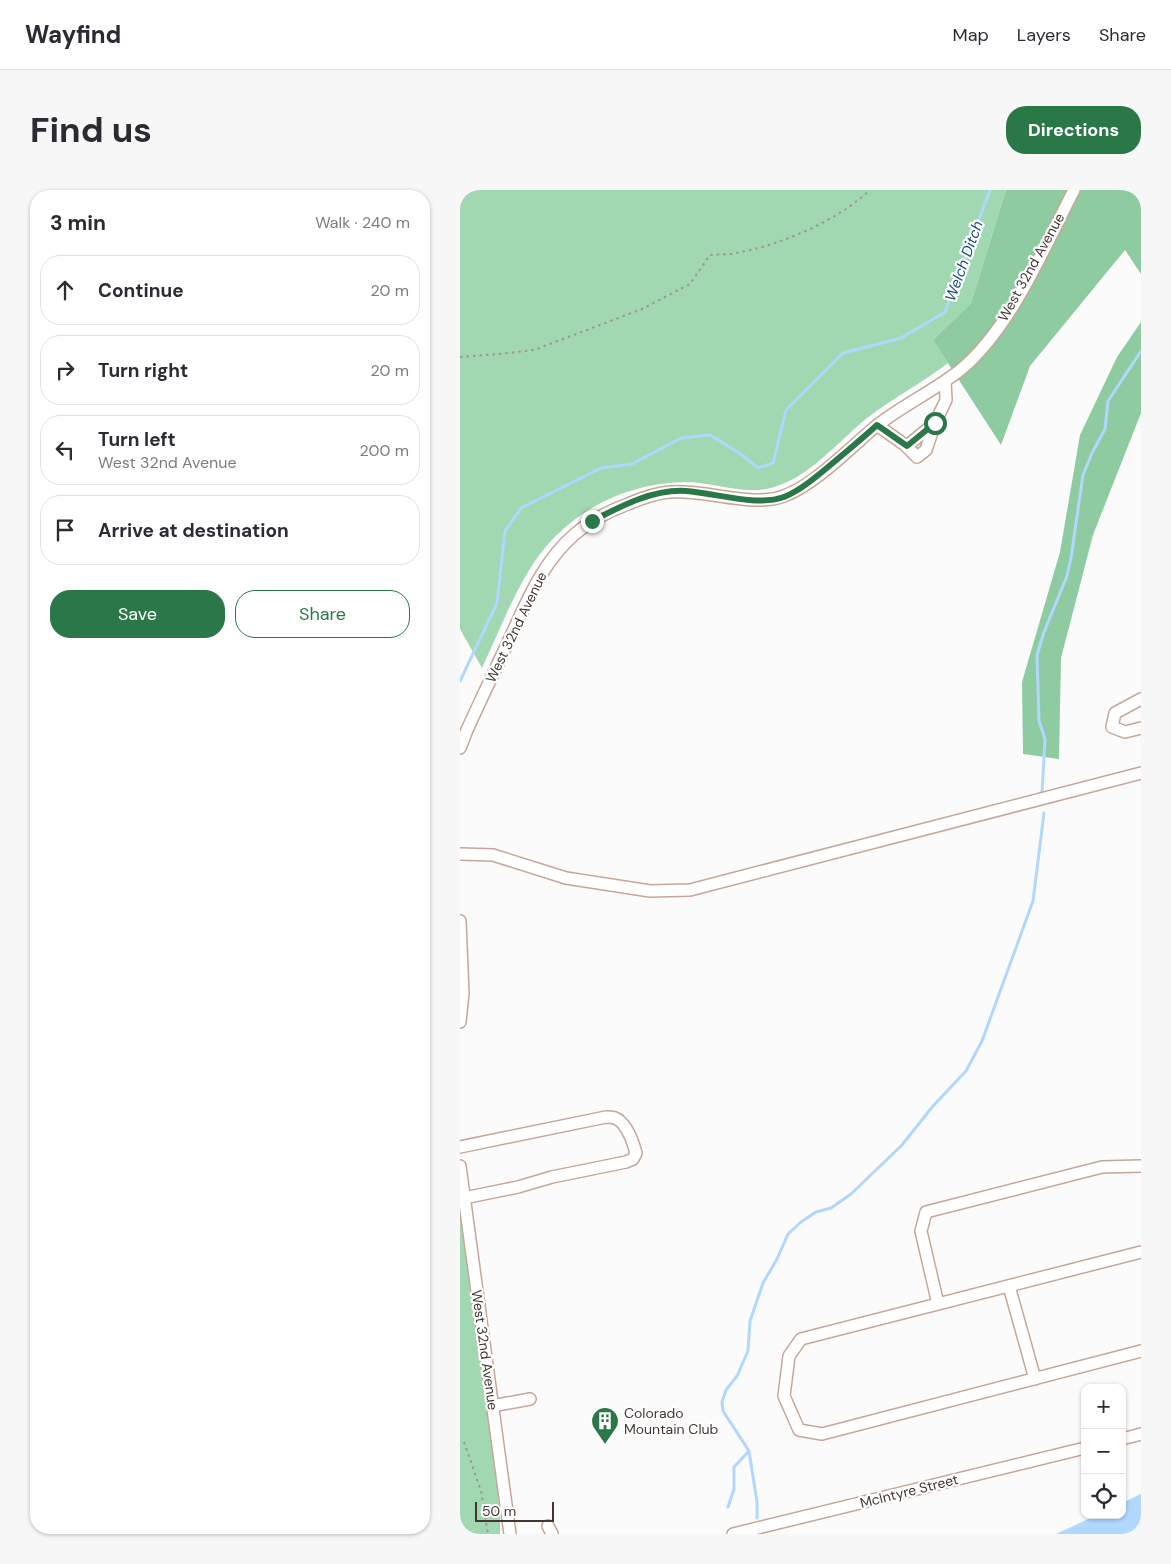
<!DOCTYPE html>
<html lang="en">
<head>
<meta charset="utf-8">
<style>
  :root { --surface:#fff; --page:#f7f7f7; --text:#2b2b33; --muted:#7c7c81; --line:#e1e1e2; --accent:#2a7848 }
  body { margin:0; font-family:"DM Sans",sans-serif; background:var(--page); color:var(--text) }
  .controls { position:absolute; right:15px; bottom:15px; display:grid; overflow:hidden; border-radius:10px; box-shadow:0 1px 4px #0004 }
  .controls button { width:45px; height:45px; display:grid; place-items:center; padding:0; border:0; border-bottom:1px solid var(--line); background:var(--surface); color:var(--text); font:25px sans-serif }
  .scale { position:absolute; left:15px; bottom:12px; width:79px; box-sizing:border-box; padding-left:5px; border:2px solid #443731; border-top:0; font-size:14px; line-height:18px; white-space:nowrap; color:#443731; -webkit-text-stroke:4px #fff; paint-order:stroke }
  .stop { position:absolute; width:15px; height:15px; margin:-11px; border:4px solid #2a7848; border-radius:50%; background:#fff }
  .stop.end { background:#2a7848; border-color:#fff; box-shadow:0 1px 5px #0008 }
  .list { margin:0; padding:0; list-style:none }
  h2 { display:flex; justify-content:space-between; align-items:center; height:65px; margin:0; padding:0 20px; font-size:21px }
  h2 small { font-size:16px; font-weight:400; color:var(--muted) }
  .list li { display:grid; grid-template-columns:32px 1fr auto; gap:15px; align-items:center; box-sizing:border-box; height:70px; margin:0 10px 10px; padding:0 10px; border:1px solid var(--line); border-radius:20px }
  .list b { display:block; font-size:19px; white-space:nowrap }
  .list p { margin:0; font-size:16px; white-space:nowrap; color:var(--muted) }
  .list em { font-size:16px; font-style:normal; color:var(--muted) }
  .actions { display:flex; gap:10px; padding:15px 20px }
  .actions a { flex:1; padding:11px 0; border:1px solid var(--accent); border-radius:20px; text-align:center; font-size:18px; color:var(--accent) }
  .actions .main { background:var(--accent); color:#fff }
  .icon { flex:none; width:28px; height:28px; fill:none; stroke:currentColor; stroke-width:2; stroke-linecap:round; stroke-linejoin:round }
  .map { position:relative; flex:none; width:681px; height:1344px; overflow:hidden; border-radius:20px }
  header { display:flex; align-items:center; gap:30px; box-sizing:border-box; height:70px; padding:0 25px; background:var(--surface); border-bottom:1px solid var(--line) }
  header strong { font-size:24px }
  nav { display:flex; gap:28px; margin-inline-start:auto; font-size:18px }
  .intro { display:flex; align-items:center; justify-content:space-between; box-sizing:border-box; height:120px; padding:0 30px }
  h1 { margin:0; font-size:35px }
  .button { padding:12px 22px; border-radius:20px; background:var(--accent); color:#fff; font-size:18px; font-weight:700 }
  main { display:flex; gap:30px; padding:0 30px }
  aside { flex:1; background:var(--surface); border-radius:20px; box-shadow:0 1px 4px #0004 }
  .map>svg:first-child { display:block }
  .green { fill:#a2d8b1 }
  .forest { fill:#8fcba1 }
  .water { fill:#b1d7ff }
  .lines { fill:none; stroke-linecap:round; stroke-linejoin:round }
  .stream { stroke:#b1d7ff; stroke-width:3 }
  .minor-casing { stroke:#c6a797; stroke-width:14 }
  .path { stroke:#9d9693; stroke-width:2; stroke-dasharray:2.5 4; stroke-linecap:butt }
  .minor { stroke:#fff; stroke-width:11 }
  .route { stroke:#2a7848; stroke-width:6 }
  .labels { text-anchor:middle; stroke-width:4.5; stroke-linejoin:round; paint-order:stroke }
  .street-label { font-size:14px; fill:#443731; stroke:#fff }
  .poi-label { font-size:14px; fill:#443731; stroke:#fff; text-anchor:start }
  .water-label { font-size:15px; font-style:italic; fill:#194a78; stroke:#fff }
</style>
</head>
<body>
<header>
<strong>Wayfind</strong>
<nav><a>Map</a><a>Layers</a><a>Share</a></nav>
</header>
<div class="intro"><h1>Find us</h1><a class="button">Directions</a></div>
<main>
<aside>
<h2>3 min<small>Walk · 240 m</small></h2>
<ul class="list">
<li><svg class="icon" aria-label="ahead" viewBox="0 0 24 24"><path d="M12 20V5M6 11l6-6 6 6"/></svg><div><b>Continue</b></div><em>20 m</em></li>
<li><svg class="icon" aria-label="right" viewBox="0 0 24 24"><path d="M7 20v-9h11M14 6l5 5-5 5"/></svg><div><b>Turn right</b></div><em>20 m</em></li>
<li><svg class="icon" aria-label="left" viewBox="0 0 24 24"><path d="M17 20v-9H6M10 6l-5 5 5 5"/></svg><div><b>Turn left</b><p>West 32nd Avenue</p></div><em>200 m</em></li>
<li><svg class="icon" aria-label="arrive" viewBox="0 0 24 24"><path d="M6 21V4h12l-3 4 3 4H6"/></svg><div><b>Arrive at destination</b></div></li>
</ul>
<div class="actions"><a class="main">Save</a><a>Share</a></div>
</aside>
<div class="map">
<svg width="681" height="1344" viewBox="0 0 681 1344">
  <rect width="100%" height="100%" fill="#fbfbfb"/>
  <path class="green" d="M0,0H546L511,113L473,150L488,173C462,193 433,208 407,228C380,250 350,286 317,296C286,307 256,292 224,292C160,293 100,327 68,382C50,412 37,446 22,478L0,439Z
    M0,969L2,1008L40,1309V1344H0Z"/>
  <path class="forest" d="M546,0H681V84L665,60L570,176L541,255L473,150L511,113Z
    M681,132V223L633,345L601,468L599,569L563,564L562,492L600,362L620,245L657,167Z"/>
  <path class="water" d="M681,1304V1344H596L637,1325H662V1313Z"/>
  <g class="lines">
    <path class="stream" d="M0,491L37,413L45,341L61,318L141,278L172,274L221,248L250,245L281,264L298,278L313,273L326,220L383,163L441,148L485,122L530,0
      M582,603L585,549L579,531L577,465L584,442L607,386L611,368L623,285L632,263L645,239L648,211L681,161
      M268,1317L274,1299V1277L289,1261
      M297,1328V1312L289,1261L263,1221L262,1212L266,1200L277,1186L288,1161L290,1131L303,1093L317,1069L328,1044L341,1032L356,1022L371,1018L391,1004L442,955L473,916L506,881L522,851L573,711L584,623"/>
    <defs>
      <path id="minor" d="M417,235L445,255L457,267L466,260L475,233L486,210L485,191
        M447,256L475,233
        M681,509L655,523L652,537L665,542L681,538
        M0,558L7,540C21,509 36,478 50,448C67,411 83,371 115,344C130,331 149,321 168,314C182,308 196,303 210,302C246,299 291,318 324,306C354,295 389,259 415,237C441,216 472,202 499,181C550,140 584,58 614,0
        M0,664L33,665L106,688L190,701L230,700L681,583
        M0,731L3,803L0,832
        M0,957L146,927C149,927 152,927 155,928C167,933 173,952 176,963L173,969L166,972L92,987L58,997L4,1008
        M0,976L50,1344
        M681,1062L341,1149L329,1166L324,1206L339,1240L362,1244L681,1161
        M549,1096L575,1189
        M478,1114L461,1041L466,1022L642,977L681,976
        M32,1216L70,1209
        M662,1249L681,1244
        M88,1336L92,1344
        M273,1344L625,1258"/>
    </defs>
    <use href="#minor" class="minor-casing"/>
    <path class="path" d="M0,167L38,164L74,160L182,119L230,94L250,65C258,64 268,65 276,63C321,55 377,31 410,0
      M4,1252L21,1301L28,1344"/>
    <use href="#minor" class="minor"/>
  </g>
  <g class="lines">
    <path class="route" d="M132,331C161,316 193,299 226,301C256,303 295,317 324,307C343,299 358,285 374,272C388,260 403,248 417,235L447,256L475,233"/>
  </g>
  <defs>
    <symbol id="building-pin" viewBox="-11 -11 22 30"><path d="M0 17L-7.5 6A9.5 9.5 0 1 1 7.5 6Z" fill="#2a7848" stroke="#fff"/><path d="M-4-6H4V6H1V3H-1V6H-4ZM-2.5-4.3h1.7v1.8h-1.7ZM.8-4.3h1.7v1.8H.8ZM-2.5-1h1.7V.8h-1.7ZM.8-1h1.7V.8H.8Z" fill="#fff"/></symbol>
  </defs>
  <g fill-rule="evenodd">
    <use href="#building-pin" x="129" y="1215" width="32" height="43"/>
  </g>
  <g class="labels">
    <g class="street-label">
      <text transform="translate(571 77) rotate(-61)" y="5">West 32nd Avenue</text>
      <text transform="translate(56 437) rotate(-64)" y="5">West 32nd Avenue</text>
      <text transform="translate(25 1160) rotate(82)" y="5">West 32nd Avenue</text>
      <text transform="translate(449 1301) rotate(-14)" y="5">McIntyre Street</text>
    </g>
    <g class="poi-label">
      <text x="164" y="1228">Colorado<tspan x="164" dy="16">Mountain Club</tspan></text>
    </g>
    <g class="water-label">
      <text transform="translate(504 71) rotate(-70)" y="5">Welch Ditch</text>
    </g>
  </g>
</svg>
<div class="controls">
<button>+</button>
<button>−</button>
<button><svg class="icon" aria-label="locate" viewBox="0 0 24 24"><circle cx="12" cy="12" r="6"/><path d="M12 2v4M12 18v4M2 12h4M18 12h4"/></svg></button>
</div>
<div class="scale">50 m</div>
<div class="stop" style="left:475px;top:233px"></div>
<div class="stop end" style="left:132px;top:331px"></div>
</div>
</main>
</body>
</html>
